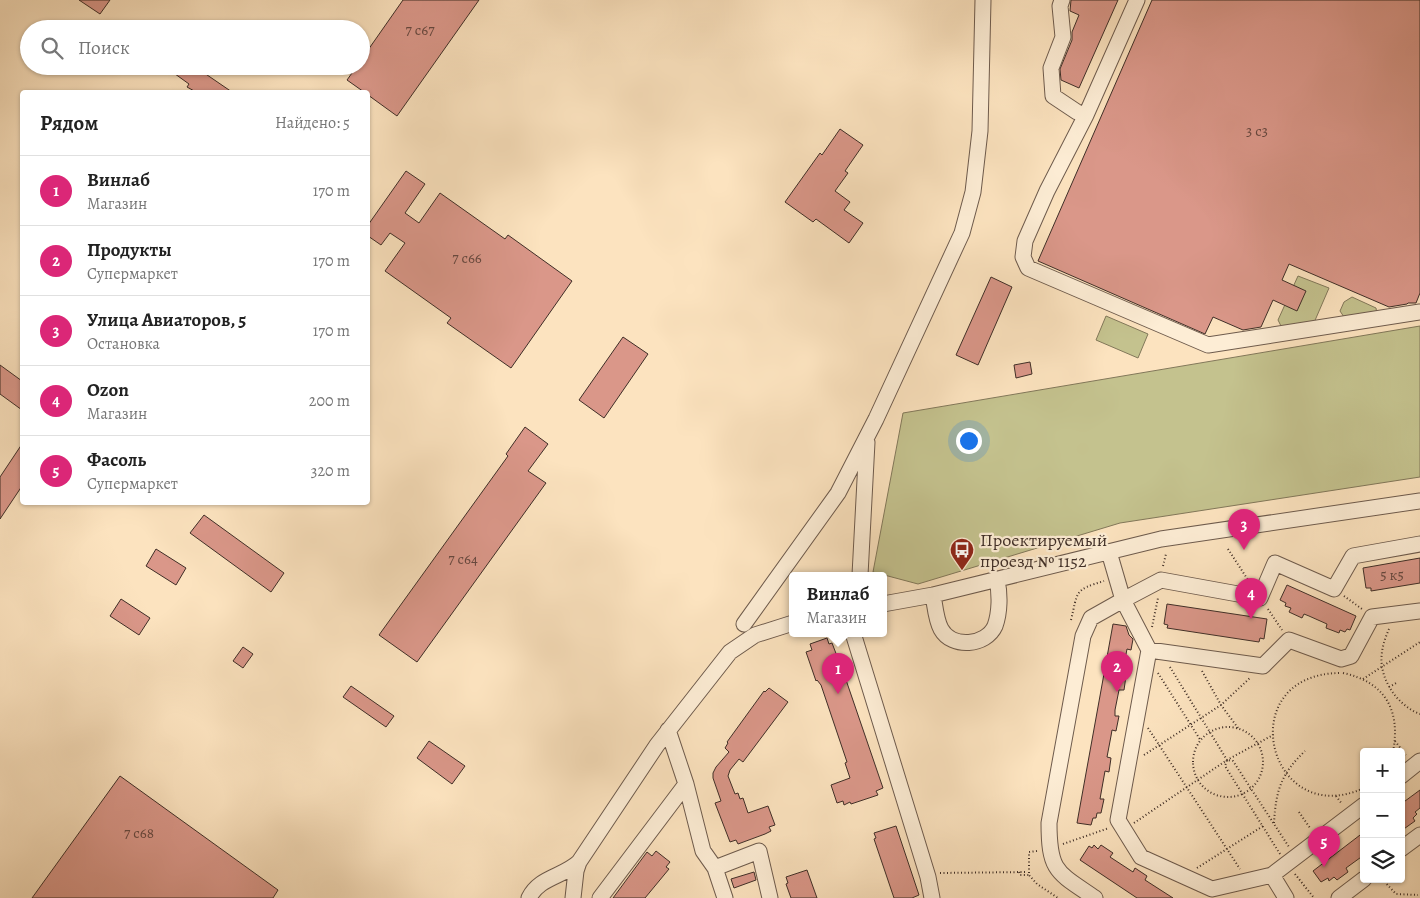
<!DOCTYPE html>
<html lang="ru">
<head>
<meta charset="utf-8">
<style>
  :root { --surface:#fff; --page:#f6f6f6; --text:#222; --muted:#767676; --line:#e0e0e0; --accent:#db2777 }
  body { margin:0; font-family:Alegreya,serif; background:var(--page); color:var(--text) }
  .controls { position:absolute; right:15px; bottom:15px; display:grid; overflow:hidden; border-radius:5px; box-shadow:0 1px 4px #0004 }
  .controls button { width:45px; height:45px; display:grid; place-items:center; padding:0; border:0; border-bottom:1px solid var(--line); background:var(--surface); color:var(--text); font:25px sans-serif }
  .you { position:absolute; left:968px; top:440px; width:18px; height:18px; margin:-12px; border:4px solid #fff; border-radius:50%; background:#1a73e8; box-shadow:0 0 0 8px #1a73e833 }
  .badge { display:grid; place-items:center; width:32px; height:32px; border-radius:50%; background:var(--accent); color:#fff; font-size:16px; font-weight:700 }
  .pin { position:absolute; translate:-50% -41px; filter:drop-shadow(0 1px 2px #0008) }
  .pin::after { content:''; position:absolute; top:26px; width:18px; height:15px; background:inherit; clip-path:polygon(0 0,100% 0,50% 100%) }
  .popup { position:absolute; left:789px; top:572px; width:98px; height:65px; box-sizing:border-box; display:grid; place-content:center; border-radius:5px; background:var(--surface); filter:drop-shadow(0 1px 4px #0005); font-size:16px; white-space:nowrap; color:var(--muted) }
  .popup b { font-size:19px; color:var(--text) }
  .popup::after { content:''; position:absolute; left:50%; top:100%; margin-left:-10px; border:10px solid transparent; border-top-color:var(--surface) }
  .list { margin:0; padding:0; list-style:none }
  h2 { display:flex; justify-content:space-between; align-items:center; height:65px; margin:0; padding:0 20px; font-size:21px }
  h2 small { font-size:16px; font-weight:400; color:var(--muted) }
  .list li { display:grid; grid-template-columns:32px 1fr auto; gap:15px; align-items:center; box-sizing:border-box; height:70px; padding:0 20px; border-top:1px solid var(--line) }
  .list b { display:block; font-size:19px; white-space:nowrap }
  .list p { margin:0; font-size:16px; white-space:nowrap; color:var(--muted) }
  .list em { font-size:16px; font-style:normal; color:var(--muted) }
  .icon { flex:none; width:28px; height:28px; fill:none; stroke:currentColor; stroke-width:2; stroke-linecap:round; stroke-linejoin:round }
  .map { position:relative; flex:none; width:1420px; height:898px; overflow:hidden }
  .search { position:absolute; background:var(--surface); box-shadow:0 1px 4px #0004; left:20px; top:20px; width:350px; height:55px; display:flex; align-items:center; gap:12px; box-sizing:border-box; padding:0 18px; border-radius:28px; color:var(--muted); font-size:19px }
  .panel { position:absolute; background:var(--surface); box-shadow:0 1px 4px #0004; left:20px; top:90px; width:350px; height:415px; border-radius:5px }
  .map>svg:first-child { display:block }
  .green { fill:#c4c28e; stroke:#82785a }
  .building { fill:#da9789; stroke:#3f2e27 }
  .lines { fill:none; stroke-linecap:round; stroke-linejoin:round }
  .minor-casing { stroke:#6e5b4d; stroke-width:17 }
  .path { stroke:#3f2e27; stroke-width:2; stroke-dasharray:1 2.5; stroke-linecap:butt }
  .minor { stroke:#fdedd5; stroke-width:15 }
  .labels { text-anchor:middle; stroke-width:4.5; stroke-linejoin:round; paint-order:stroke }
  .number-label { font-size:15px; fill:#664840 }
  .poi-label { font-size:18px; fill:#3f2e27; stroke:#fdedd5; text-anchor:start }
</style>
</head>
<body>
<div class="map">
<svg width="1420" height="898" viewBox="0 0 1420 898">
  <rect width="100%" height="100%" fill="#fce3bf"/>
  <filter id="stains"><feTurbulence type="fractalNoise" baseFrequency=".004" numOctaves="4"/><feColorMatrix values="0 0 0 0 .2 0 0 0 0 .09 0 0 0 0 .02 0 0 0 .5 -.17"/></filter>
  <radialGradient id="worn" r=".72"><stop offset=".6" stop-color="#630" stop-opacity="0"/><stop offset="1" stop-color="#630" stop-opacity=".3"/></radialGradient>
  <path class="green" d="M1298,276L1329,288L1313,325L1287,330L1281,326L1278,320Z
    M1352,297L1376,308L1377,314L1344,317L1340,311L1344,302Z
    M1106,316L1148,334L1138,358L1096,340Z
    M1420,326V477L1120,523L918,584L873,572L903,413Z"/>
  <path class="building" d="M79,0H110L100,14Z
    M403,0H479L397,116L368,95V92H364L347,80L357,66H361V60Z
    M1071,0H1118L1079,88L1061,80L1060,69L1072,40V32L1079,15L1070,11Z
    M1152,0H1420V293L1416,303H1408L1407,304L1389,307L1289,264L1282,280L1306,291L1297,311L1273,300L1261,327L1243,330L1213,317L1205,334L1038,261Z
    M164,66H194L232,92H196L187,87L189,84Z
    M840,129L863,145L845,171L848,173L835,191L850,202L844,210L863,223L849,243L816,219L813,222L785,202L820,153L822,155Z
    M406,171L425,184L405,213L419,223L440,193L505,239L508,235L572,281L511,368L447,323L451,318L385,271L405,243L390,233L381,245L368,236V225Z
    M991,277L1012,287L978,365L956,355Z
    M623,337L648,354L604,418L579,400Z
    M1030,362L1032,374L1016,378L1014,365Z
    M0,365L22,381V410L0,394Z
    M525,427L548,444L528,471L546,483L417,662L379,635L508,456L506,454Z
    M22,444V486L0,519V477Z
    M204,515L284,573L271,592L190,533Z
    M156,549L186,568L176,585L146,566Z
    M1420,558V583L1371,591V588H1366L1363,568Z
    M1287,585L1356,616L1350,630L1347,629L1345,632L1340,630L1339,633L1326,628L1327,624L1309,616L1304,614L1302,618L1289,612L1291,608L1285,606L1286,603L1280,600Z
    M121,599L150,618L139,635L110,616Z
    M1167,604L1267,619L1264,639L1260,638L1259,642L1167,628L1168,625L1164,624Z
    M1113,624L1126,626L1129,635L1133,639L1131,650L1127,649L1123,670L1122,675L1126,676L1124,690H1119L1115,710V716H1119L1116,731L1112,730L1111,736L1107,757L1111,758L1109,772L1105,771L1100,799H1104L1101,813H1097L1096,818H1093L1091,825L1077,823Z
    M827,638L829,644L832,643L845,677L883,788L876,791L878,795L851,804L850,802L844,805L843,801L837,803L831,785L850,778L845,763L847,762L821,685L817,680L816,681L806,652L812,650L810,644Z
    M243,647L253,654L243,668L233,661Z
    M351,686L394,716L386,727L343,697Z
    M769,688L788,702L743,762L739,759L730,770L728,776L735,794L738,793L740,799L743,798L748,813L768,806L775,825L769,827L771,831L765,834L738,844L736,840L730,842L715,803L721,801L713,778V773L716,767L729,752L725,748L728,743L727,742L764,691L765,692Z
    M429,741L465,766L452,784L417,758Z
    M120,776L278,890L273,898H32Z
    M1420,790V808L1415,812L1417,814L1413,818L1415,821L1401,831V804Z
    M896,826L919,895L912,898H894L874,839L876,838L874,833Z
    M1364,832V855L1346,868L1348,872L1337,880L1334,877L1329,881L1328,878L1321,882L1313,871Z
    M1094,845L1098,849L1101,845L1113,853L1110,857L1133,872L1135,868L1147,876L1145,880L1173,898H1137L1080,860L1089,846L1092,848Z
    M656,851L670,862L666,867L669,869L645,898H613L647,852L652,856Z
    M807,870L817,898H791L786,884L788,883L786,877Z
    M754,872L756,880L734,888L731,879Z"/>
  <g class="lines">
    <defs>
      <path id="minor" d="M1062,0L1060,6L1063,37L1051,68L1053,96L1077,112L1086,115
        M1137,0L1086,115L1047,191L1025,241L1023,257L1028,268L1208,345L1420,312
        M860,575L867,442
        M933,595C935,606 936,620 941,629C952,649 986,646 995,626C1000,612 1000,594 997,580
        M883,604L933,595L1161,539L1420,501
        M744,624L838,493L876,419L962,233L973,192L980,131L983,0
        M853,633L928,877L932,898
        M1149,650L1123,600L1161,580L1260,598L1275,563L1334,589L1353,556L1420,544
        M668,730L686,784L703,851L715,868L759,851L770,898
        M1401,776L1420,761
        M1364,805L1272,875L1212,889L1141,857L1118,820L1149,650L1263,666L1289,640L1341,659L1351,656L1372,617L1420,611
        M1401,849L1420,835
        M715,868L725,898
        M1272,875L1286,898
        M529,898C539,877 563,877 579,862
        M573,898L576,871L579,862L657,745L730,652L755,635L793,623
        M600,898L686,784
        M1095,898C1057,872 1049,872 1049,823L1083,636L1091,618L1123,600L1109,552
        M1339,898L1364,879"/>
    </defs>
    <use href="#minor" class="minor-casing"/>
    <path class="path" d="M1228,549L1250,583
      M1163,566L1166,554
      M1344,596L1362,609
      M1268,609L1282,630
      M1071,620C1078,591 1074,590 1104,581
      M1152,627L1158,598
      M1389,629C1386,636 1383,644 1382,652C1378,677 1396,705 1420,714
      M1170,667L1227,760
      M1202,671L1221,705L1238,728
      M1158,673L1201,741
      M1339,673C1230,675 1268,832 1364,788
      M1343,673C1385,682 1401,710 1393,752
      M1363,679L1420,642
      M1389,687L1396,683
      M1193 762a35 35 0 1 1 70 0a35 35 0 1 1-70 0Z
      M1148,728L1240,869
      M1395,741L1406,755
      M1144,755L1221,705L1251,677
      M1336,796L1342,804
      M1299,812L1310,828
      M1134,823L1227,760L1273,735
      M1274,823C1276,790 1281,774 1305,751
      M1063,844L1109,828
      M1037,851L1029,852V875L1037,884L1058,898
      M1280,854L1225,766L1227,760L1233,761L1289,847
      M1197,868L1263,826
      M1019,872L1020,875H1029
      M940,873L1027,872
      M1295,874L1314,898
      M1382,879L1396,894L1418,895"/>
    <use href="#minor" class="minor"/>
  </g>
  <defs>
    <symbol id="bus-pin" viewBox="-11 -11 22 30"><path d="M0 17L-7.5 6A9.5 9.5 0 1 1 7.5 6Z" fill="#8f2418" stroke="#fdedd5"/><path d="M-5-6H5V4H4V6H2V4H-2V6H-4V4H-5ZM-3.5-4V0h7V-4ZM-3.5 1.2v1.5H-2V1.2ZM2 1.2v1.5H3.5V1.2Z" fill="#fff"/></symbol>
  </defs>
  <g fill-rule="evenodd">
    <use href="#bus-pin" x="948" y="536" width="28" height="38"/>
  </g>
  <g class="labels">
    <g class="number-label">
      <text x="420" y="35">7 с67</text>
      <text x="1257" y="136">3 с3</text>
      <text x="467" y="263">7 с66</text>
      <text x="463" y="564">7 с64</text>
      <text x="1392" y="580">5 к5</text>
      <text x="139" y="838">7 с68</text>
    </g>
    <g class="poi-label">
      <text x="980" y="546">Проектируемый<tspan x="980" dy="21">проезд № 1152</tspan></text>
    </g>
  </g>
  <rect width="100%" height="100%" filter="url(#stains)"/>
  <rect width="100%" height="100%" fill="url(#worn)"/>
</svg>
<div class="controls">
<button>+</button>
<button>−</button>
<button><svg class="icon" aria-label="layers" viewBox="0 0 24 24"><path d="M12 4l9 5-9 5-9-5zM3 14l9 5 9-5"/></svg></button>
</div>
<div class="you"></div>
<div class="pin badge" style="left:838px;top:694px">1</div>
<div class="popup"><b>Винлаб</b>Магазин</div>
<div class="pin badge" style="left:1117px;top:692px">2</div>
<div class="pin badge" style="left:1244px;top:550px">3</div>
<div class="pin badge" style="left:1251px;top:619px">4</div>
<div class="pin badge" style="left:1324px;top:867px">5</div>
<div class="search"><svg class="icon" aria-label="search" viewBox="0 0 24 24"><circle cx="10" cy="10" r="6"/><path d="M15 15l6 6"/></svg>Поиск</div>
<section class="panel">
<h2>Рядом<small>Найдено: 5</small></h2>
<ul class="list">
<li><span class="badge">1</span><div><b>Винлаб</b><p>Магазин</p></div><em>170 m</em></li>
<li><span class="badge">2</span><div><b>Продукты</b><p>Супермаркет</p></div><em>170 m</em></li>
<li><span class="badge">3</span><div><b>Улица Авиаторов, 5</b><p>Остановка</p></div><em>170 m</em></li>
<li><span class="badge">4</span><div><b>Ozon</b><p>Магазин</p></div><em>200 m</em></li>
<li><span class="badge">5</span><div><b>Фасоль</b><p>Супермаркет</p></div><em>320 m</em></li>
</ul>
</section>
</div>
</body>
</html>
